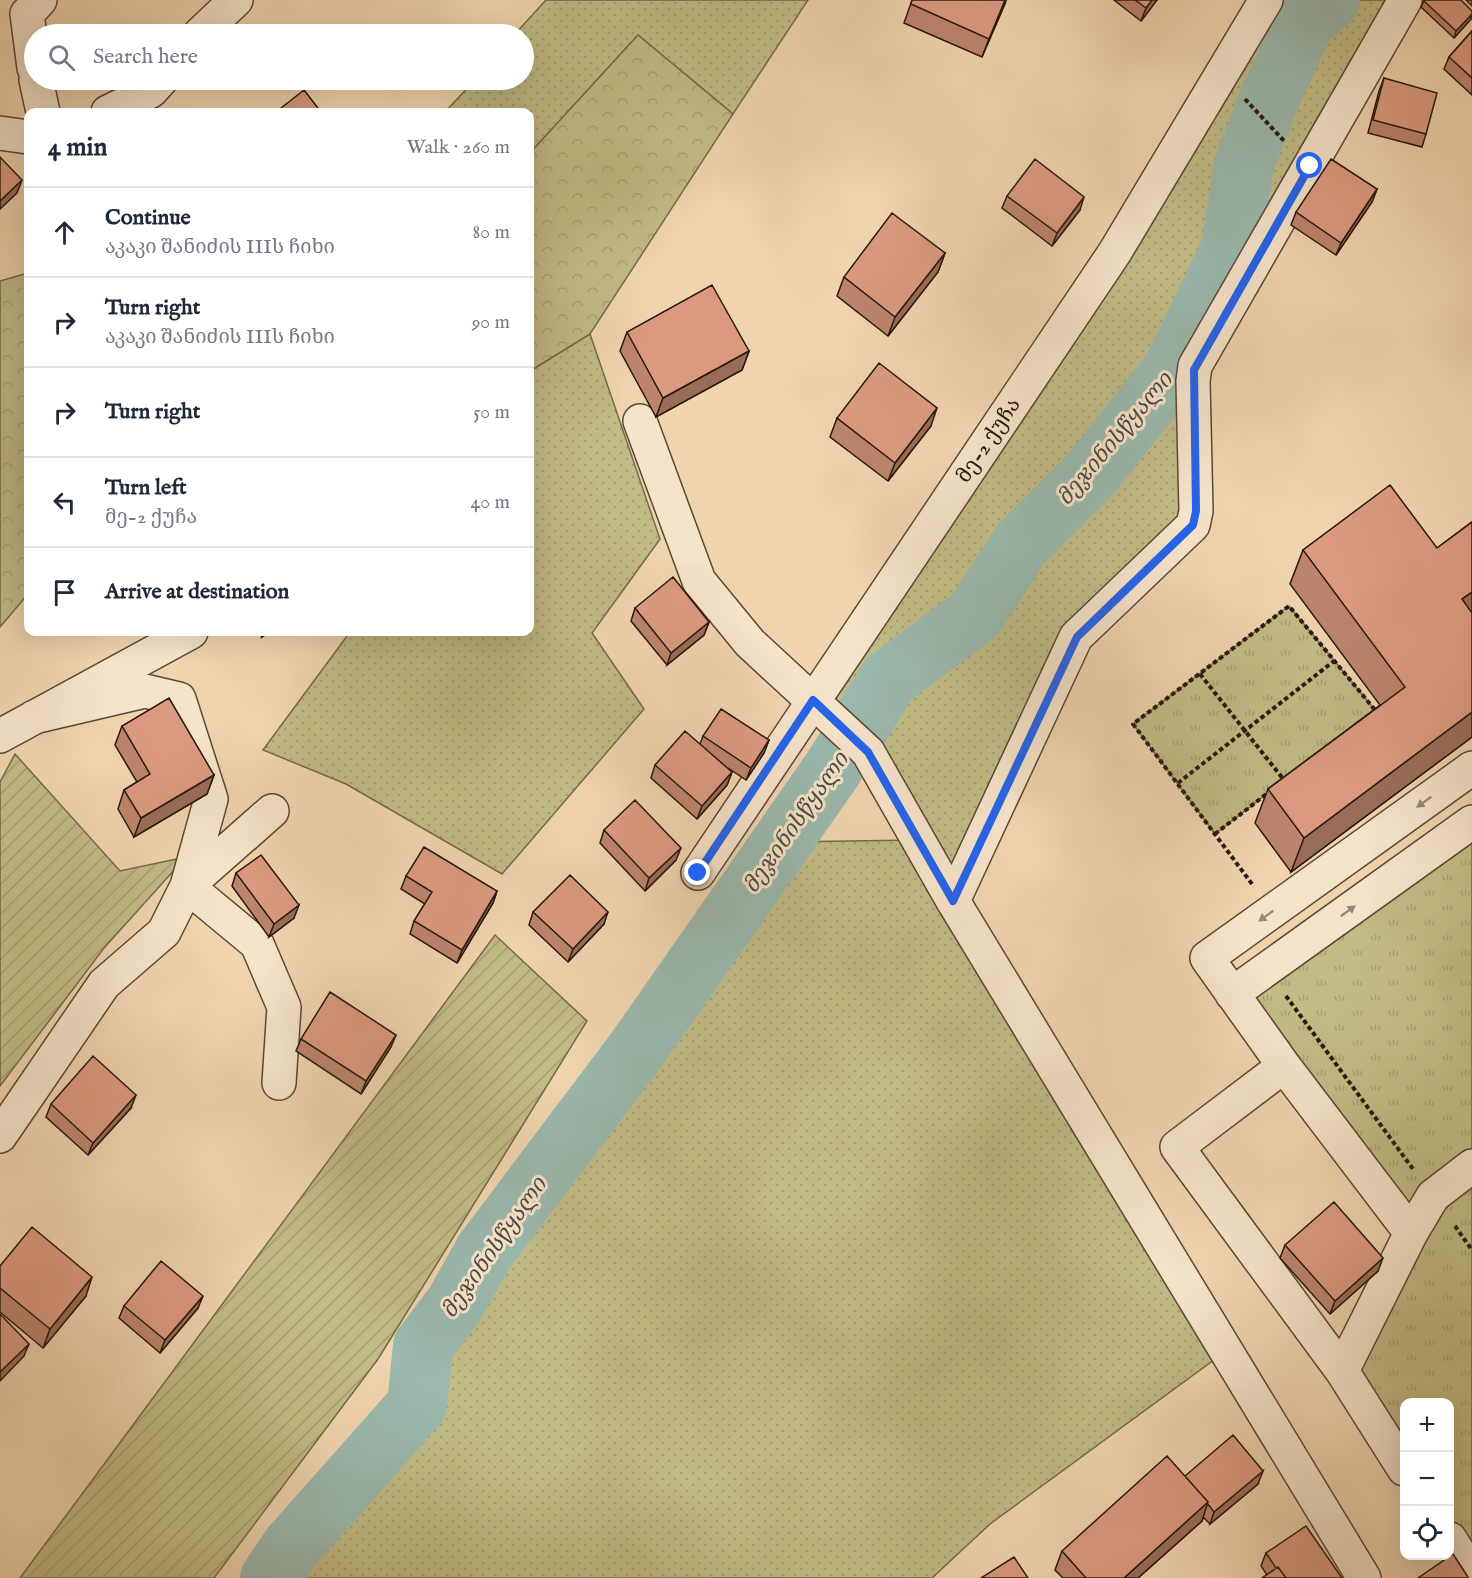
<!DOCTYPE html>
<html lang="en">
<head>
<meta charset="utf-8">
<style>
  :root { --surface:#fff; --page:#f6f6f7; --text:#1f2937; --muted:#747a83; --line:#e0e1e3 }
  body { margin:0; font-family:"IM FELL English","Noto Serif Georgian",serif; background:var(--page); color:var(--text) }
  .controls { position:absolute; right:18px; bottom:18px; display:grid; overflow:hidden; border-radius:12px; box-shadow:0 6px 24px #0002 }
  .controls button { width:54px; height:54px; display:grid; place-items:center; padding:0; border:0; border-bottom:2px solid var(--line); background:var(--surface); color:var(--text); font:30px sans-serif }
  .stop { position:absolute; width:18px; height:18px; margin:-14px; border:4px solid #2563eb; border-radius:50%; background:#fff }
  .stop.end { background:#2563eb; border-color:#fff; box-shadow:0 2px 6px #0008 }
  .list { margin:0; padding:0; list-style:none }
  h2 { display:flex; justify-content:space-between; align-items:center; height:78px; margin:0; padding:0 24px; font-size:26px }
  h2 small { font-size:20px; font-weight:400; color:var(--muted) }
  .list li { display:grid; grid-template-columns:39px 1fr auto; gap:18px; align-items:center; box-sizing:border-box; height:90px; padding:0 24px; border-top:2px solid var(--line) }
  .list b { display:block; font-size:22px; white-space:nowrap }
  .list p { margin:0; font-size:20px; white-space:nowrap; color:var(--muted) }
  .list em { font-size:20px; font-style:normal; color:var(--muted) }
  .icon { flex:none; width:33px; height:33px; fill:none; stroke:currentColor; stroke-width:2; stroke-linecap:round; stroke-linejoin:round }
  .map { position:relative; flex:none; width:1472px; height:1578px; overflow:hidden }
  .search { position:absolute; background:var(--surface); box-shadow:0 6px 24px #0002; left:24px; top:24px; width:510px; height:66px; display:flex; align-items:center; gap:15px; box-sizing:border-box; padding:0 21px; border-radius:33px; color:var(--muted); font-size:22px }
  .panel { position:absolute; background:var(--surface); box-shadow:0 6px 24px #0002; left:24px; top:108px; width:510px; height:528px; border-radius:12px }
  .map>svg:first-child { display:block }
  .grass { fill:url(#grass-dots); stroke:#756a4a; stroke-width:1.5 }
  .forest { fill:url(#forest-crowns); stroke:#756a4a; stroke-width:1.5 }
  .park { fill:url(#park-tufts); stroke:#756a4a; stroke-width:1.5 }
  .garden { fill:url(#garden-furrows); stroke:#756a4a; stroke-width:1.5 }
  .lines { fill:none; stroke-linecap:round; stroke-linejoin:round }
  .river { stroke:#9ab8ad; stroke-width:60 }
  .minor-casing { stroke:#5b4736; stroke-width:36 }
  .path { stroke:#29180e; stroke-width:4; stroke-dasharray:4.5 3; stroke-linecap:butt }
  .minor { stroke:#f5e3ca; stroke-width:33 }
  .wall { fill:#bc846d; stroke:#29180e; stroke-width:1.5 }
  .shaded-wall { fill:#996c59; stroke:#29180e; stroke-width:1.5 }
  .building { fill:#db9a7f; stroke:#29180e; stroke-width:1.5 }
  .oneway { fill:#998875 }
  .route { stroke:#2563eb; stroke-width:8 }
  .labels { text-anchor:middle; stroke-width:6; stroke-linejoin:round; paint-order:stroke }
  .street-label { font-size:21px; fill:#29180e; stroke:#f5e3ca }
  .water-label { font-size:22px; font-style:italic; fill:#4b483e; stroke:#f5e3ca }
</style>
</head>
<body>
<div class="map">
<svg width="1472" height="1578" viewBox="0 0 1472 1578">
  <defs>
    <pattern id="grass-dots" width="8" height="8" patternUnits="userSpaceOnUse" patternTransform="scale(1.5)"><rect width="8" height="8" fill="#c1bb85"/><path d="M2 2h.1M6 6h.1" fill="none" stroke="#a6a072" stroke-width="1.8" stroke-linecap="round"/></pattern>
    <pattern id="forest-crowns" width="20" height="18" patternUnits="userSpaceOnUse" patternTransform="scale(1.5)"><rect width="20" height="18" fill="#c1bb85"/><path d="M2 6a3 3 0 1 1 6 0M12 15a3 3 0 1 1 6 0" fill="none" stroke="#a6a072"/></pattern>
    <pattern id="park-tufts" width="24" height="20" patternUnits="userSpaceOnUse" patternTransform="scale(1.5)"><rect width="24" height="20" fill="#c1bb85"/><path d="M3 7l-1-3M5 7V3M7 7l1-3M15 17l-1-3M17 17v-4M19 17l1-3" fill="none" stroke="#a6a072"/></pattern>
    <pattern id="garden-furrows" width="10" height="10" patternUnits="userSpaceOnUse" patternTransform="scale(1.5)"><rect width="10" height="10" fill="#c1bb85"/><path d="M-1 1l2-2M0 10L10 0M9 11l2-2" fill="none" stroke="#a6a072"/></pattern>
  </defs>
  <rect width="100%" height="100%" fill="#f0d4ae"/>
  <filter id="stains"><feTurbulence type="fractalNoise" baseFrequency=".00333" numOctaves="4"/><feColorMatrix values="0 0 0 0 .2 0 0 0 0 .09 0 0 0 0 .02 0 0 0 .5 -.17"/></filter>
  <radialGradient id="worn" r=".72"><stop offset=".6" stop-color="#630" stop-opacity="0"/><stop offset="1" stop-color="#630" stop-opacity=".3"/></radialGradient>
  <path class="grass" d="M546,0H808L733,114L638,35L530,153V112H445L475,80H524V34H515Z
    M1266,0H1405L1197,362L1196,511L1076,637L953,901L1226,1351L990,1524L932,1578H270L291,1547L417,1405L423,1346L455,1304L484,1252L637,1049L782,842L918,840L824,712Z
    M590,334L660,539L592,633L644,709L502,874L346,784L263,750L350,632H530V371Z"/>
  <path class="forest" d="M638,35L733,114L590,334L530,371V153Z
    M28,273V594L0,627V281Z"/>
  <path class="park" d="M1289,606L1375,710L1215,834L1133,724Z
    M1472,822V1574L1450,1539V1402H1404V1469L1342,1371L1411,1233L1232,994Z"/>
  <path class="garden" d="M15,754L120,871L186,857L104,948L0,1086V782Z
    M495,935L587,1021L378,1359L214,1578H20Z"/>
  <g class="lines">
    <path class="river" d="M270,1578L291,1547L417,1405L423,1346L455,1304L484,1252L637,1049L832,770L889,679L975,615L1021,544L1089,476L1173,370L1231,248L1244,165L1268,102L1304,23L1330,0"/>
    <defs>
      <path id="minor" d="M200,34L236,0
        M34,68L27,14L40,0
        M36,80L43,112
        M108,112L151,91L161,80
        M0,133L28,137
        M640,421L699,581L750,643L868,752L953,901L1364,1578
        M34,717L145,691L179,699L211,799L187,886L257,944L284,1007L279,1083
        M0,736L191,632
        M698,873L1115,252L1266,0
        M953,901L1076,637L1193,525L1196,511L1193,381L1195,366L1405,0
        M1232,994L1472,822
        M1284,1066L1177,1147L1342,1371
        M0,1136L104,984L164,932L187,886L272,811
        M1411,1233L1284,1066L1207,958L1472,768
        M1404,1469L1342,1371L1411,1233L1433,1196L1472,1166
        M1450,1539L1472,1574"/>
    </defs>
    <use href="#minor" class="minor-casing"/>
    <path class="path" d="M1245,99L1285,142
      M1200,674L1284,780
      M1178,783L1334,661
      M1215,834L1269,792
      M1252,884L1133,724L1289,606L1375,710L1373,712
      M1286,996L1413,1169
      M1455,1226L1472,1250"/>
    <use href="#minor" class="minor"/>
  </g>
  <path class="wall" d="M912,0H1006L982,57L904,23Z
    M1114,0H1157L1141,21Z
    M1466,0H1472V6Z
    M1424,1L1471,19L1454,38L1421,7Z
    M1472,31V95L1444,69L1449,57Z
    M1384,78L1426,134L1422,147L1368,133L1379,91Z
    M1377,189L1372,202L1336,255L1291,225L1296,212Z
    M1007,196L1080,210L1052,246L1002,208Z
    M945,253L938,272L888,336L837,296L844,277Z
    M627,332L749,351L742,370L656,417L620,351Z
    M837,418L931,426L888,481L830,437Z
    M1472,522V737L1291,872L1255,823L1268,789L1380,705L1290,584L1303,550L1437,548Z
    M635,608L709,622L704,635L667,665L631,621Z
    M258,632H269L262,637Z
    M122,726L214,775L207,794L134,837L118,809L124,790L137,782L115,745Z
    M703,736L769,740L764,753L746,780L728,768L732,772L727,785L697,819L651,778L655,765L700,744Z
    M604,830L676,860L645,891L600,843Z
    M236,873L294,918L269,937L232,886Z
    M406,876L497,891L493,903L457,963L410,934L414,921L425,904L401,889Z
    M533,912L604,924L568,962L529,925Z
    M301,1039L391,1047L361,1094L296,1051Z
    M51,1104L131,1108L88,1155L46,1117Z
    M1285,1245L1378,1271L1330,1314L1280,1258Z
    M0,1266L86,1296L43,1348L0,1312Z
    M124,1306L198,1308L160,1353L119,1318Z
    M1185,1476L1258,1484L1210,1524L1203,1517L1202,1521L1138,1578H1063L1055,1570L1062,1551Z
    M1266,1553L1342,1578L1267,1575L1261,1566Z"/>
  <path class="shaded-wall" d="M1005,0H1006L1005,4L982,57L989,39Z
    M1152,0H1157L1141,21L1146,8Z
    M1472,14L1471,19L1454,38L1456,31Z
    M22,180L17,193L0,209V201Z
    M1377,189L1372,202L1336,255L1341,243Z
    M1084,197L1080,210L1052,246L1057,233Z
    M945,253L938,272L888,336L895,317Z
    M749,351L742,370L656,417L663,398Z
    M937,408L931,426L888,481L895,463Z
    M1472,592V616L1462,599Z
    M709,622L704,635L667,665L671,653Z
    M264,632H269L262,637Z
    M1472,712V737L1291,872L1304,838Z
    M769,740L764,753L746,780L751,768Z
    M732,772L727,785L697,819L702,806Z
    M214,775L207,794L134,837L141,818Z
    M681,848L676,860L645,891L649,878Z
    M497,891L493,903L457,963L462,950Z
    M299,905L294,918L269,937L274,924Z
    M608,912L604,924L568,962L573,949Z
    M396,1035L391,1047L361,1094L366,1081Z
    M136,1095L131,1108L88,1155L93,1143Z
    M1383,1258L1378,1271L1330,1314L1335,1301Z
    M92,1277L86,1296L43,1348L50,1329Z
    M203,1296L198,1308L160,1353L165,1340Z
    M29,1344L24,1356L0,1381V1372Z
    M1263,1471L1258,1484L1210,1524L1214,1512Z
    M1208,1502L1202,1521L1138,1578H1124Z"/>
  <path class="building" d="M912,0H1005L989,39L911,4Z
    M1135,0H1152L1146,8Z
    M1424,0H1461L1472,11V14L1456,31L1424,1Z
    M1472,31V78L1449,57Z
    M1384,78L1437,93L1426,134L1373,120Z
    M304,90L321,112H276Z
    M0,157L22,180L0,201Z
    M1035,159L1084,197L1057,233L1007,196Z
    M1331,159L1377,189L1341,243L1296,212Z
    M892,213L945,253L895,317L844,277Z
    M712,285L749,351L663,398L627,332Z
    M879,363L937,408L895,463L837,418Z
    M1390,485L1437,548L1472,522V592L1462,599L1472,613V712L1304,838L1268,789L1405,687L1303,550Z
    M673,577L709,622L671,653L635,608Z
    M169,698L214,775L141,818L124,790L150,774L122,726Z
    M721,709L769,740L751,768L703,736Z
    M685,731L732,772L702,806L655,765Z
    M635,800L681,848L649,878L604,830Z
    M424,847L497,891L462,950L414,921L432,892L406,876Z
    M261,855L299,905L274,924L236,873Z
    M570,875L608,912L573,949L533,912Z
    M330,992L396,1035L366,1081L301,1039Z
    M93,1056L136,1095L93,1143L51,1104Z
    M1334,1202L1383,1258L1335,1301L1285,1245Z
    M32,1227L92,1277L50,1329L0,1288V1266Z
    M161,1261L203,1296L165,1340L124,1306Z
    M0,1314L29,1344L0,1372Z
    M1233,1435L1263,1471L1214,1512L1207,1503L1208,1502L1185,1476Z
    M1167,1456L1208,1502L1124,1578H1086L1062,1551Z
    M1306,1526L1342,1578H1286L1278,1567L1276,1568L1266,1553Z
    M1453,1554L1468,1577L1467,1578H1418Z
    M1014,1557L1028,1578H981Z
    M1278,1567L1286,1578H1262Z"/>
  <defs><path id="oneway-solid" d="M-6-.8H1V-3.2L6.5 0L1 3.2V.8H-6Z" transform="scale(1.5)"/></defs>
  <g class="oneway">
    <use href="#oneway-solid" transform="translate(1424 802) rotate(144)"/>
    <use href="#oneway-solid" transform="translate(1348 911) rotate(-36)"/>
    <use href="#oneway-solid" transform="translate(1266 916) rotate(144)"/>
  </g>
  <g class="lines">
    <path class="route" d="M698,873L813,700L868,752L953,901L1077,637L1193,525L1196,511L1194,370L1310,166"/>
  </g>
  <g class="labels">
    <g class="street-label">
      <text transform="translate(988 440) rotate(-56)" y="7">მე-2 ქუჩა</text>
    </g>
    <g class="water-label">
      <text transform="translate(1114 438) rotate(-50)" y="8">მეჯინისწყალი</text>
      <text transform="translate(795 822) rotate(-55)" y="8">მეჯინისწყალი</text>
      <text transform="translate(493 1247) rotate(-55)" y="8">მეჯინისწყალი</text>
    </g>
  </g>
  <rect width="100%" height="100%" filter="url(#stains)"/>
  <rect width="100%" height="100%" fill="url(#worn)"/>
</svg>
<div class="controls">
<button>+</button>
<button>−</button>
<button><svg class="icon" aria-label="locate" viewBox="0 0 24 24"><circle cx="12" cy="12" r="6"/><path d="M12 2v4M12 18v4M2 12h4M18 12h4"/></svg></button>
</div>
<div class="stop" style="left:1310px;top:166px"></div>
<div class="stop end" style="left:698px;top:873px"></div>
<div class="search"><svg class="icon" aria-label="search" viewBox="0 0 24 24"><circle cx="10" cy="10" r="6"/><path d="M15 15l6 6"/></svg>Search here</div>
<section class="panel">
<h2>4 min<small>Walk · 260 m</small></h2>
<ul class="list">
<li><svg class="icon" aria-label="ahead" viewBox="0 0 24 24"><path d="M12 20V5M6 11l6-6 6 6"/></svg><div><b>Continue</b><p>აკაკი შანიძის IIIს ჩიხი</p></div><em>80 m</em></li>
<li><svg class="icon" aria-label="right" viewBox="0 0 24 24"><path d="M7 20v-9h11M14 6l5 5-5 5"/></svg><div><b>Turn right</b><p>აკაკი შანიძის IIIს ჩიხი</p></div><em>90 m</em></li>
<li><svg class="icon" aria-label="right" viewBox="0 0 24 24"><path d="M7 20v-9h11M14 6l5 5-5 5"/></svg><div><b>Turn right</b></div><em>50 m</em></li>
<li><svg class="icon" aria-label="left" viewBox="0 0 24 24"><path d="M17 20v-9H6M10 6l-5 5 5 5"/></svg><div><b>Turn left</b><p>მე-2 ქუჩა</p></div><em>40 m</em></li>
<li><svg class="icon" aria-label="arrive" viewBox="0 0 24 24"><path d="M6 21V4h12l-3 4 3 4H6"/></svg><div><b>Arrive at destination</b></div></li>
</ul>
</section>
</div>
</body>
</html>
